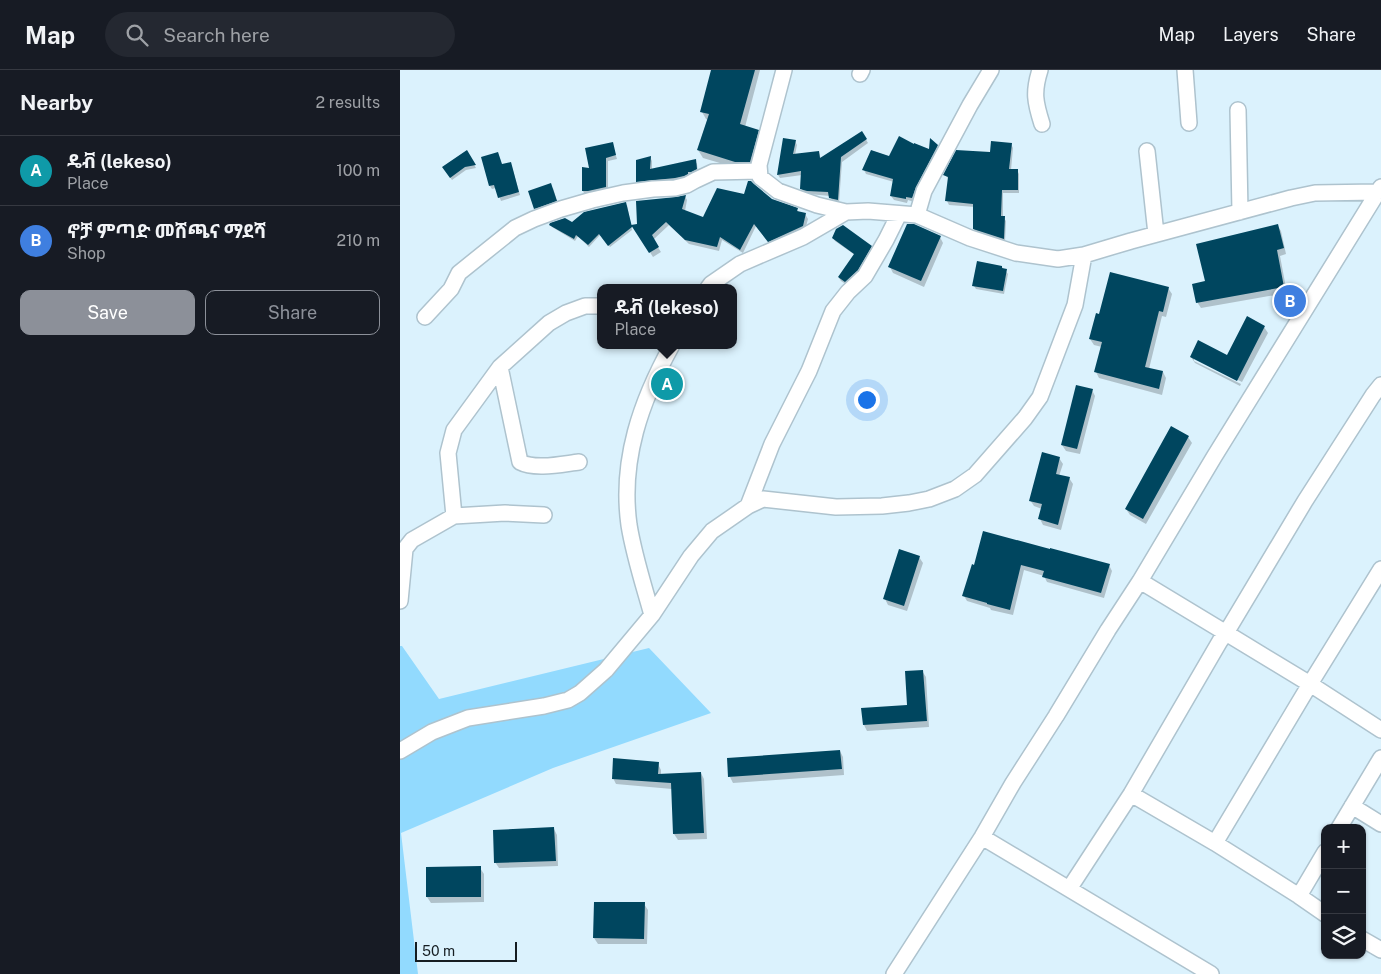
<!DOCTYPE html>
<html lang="en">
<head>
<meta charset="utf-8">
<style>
  :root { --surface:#171b24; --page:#242831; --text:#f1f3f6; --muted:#9ea1a6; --line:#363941; --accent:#8c9099 }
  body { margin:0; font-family:"Public Sans","Noto Sans Ethiopic",sans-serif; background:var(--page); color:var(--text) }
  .controls { position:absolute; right:15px; bottom:15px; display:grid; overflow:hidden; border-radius:10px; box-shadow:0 1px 4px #0004 }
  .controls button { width:45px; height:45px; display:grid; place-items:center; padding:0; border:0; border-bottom:1px solid var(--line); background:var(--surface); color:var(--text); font:25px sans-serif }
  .scale { position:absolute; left:15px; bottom:12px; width:102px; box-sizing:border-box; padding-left:5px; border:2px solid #151d21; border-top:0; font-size:14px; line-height:18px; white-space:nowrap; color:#151d21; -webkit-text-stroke:4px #dbf2fd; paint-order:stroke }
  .you { position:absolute; left:466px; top:329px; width:18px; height:18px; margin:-12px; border:4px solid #fff; border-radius:50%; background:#1a73e8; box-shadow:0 0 0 8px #1a73e833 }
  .badge { display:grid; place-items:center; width:32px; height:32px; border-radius:50%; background:var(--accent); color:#fff; font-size:16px; font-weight:700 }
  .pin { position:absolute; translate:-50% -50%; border:2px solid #fff; box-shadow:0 1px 5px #0006 }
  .popup { position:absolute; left:197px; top:214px; width:140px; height:65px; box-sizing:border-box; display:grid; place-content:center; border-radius:10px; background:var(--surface); filter:drop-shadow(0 1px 4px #0005); font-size:16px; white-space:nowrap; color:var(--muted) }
  .popup b { font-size:19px; color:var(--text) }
  .popup::after { content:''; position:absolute; left:50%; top:100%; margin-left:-10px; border:10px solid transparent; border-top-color:var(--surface) }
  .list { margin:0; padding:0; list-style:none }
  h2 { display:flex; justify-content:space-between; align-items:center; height:65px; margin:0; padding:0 20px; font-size:21px }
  h2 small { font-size:16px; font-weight:400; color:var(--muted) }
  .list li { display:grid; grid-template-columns:32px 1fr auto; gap:15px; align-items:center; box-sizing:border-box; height:70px; padding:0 20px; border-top:1px solid var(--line) }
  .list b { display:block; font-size:19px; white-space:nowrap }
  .list p { margin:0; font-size:16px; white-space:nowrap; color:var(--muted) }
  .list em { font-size:16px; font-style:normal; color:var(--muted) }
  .actions { display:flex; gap:10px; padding:15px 20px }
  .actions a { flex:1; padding:11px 0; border:1px solid var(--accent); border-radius:10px; text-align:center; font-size:18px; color:var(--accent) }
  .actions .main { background:var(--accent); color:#fff }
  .icon { flex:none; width:28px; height:28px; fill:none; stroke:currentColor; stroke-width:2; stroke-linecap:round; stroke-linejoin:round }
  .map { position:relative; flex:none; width:981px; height:904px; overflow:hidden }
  header { display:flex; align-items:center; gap:30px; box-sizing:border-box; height:70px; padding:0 25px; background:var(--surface); border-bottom:1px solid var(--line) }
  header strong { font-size:24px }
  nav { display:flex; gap:28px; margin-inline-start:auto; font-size:18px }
  .search { width:350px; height:45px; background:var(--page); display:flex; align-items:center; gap:12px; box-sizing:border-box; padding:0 18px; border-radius:28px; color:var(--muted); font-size:19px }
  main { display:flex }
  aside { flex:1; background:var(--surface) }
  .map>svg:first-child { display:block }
  .green { fill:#92dafe }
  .shadow { fill:#0003 }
  .building { fill:#00465f }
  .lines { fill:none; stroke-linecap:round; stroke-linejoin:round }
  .minor-casing { stroke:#aec3ce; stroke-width:18 }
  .minor { stroke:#fff; stroke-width:15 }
</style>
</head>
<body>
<header>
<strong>Map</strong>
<div class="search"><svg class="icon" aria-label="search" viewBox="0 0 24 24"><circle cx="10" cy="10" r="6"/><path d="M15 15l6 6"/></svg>Search here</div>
<nav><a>Map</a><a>Layers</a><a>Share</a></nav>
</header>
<main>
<aside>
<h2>Nearby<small>2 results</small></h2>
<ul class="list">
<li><span class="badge" style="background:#0f9aa8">A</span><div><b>ዴቭ (lekeso)</b><p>Place</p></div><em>100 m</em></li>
<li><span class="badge" style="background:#3f7fe0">B</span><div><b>ኖቻ ምጣድ መሸጫና ማደሻ</b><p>Shop</p></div><em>210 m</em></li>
</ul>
<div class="actions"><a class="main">Save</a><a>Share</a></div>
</aside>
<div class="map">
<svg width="981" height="904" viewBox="0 0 981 904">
  <rect width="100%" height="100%" fill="#dbf2fd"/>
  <path class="green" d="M0,576H2L39,629L249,578L311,643L153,698L1,763L18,904H0Z"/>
  <path class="shadow" d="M313,0H360L345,57L358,61L362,68L354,99H340L303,88L298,80L308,50L306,49L302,42Z
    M462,63L468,73L442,92L439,133L433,132L430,126L409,124L404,122L402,119V105L380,108L378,105L384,69L395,71L397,75L395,85L419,83L421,89Z
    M212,73L217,89L208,91V121L185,125L183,121L191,99Z
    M611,74L613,78L611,100H617L619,104V123H603V147L606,151L605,172L576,162L574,159L575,137L549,135L547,131L549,109L545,105Z
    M537,75L539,79L514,132L508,130L507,133L494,130L491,126L494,112L466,104L464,100L489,87L530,81Z
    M66,81L76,98L66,100L52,110L43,97Z
    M250,87L252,91V100L295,91L297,94L298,103L286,110L240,115L238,111Z
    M102,95L112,97L120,125L101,131L96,118L92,119L90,116Z
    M153,118L158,134L137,142L135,139Z
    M285,126L287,130L285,141L303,149L372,130L397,139L399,143L405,144L408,149L405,160L371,176L356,156L343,183L322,170L319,181L289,174L269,155L253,170L261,182L253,187L233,156L238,155Z
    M227,135L232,160L210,177L200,165L189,177L178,166L175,171L152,157L151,155L172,154Z
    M877,155L881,161L886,184L880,186L887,223L801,238L797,232L807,212Z
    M540,167L543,173L524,217L493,203L490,197Z
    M433,168L471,177L473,180L459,204L447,215L441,211L439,208L455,185L435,171Z
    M602,197L608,204L604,224L576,219L574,216Z
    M768,218L772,224L766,247L762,246L749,299L763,302L766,308L762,325L699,308L696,302L702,277L694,275L690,269L700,245Z
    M864,257L868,263L842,312L794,288V291L841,314L840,316L795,293L791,287L827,286Z
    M692,320L695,326L680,384L666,381L662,375Z
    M772,358L788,367L792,373L746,454L730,445L726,439Z
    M659,388L663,394L659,406L669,408L673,414L661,460L643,455L640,449L642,439L634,436L630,430Z
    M651,481L709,495L712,501L704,528L647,512L644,506L624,500L613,545L591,540L590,538L567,531L564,526L573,496Z
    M519,487L523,493L507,541L488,535L485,529Z
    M522,601L526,607L529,657L467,661L464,655L463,640L509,636Z
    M440,681L443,687L444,705L333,713L330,707Z
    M258,694L261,700V705L301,703L304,709L307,769L278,770L274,764L272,719L216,714L213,708Z
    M154,759L157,765L158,796L99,798L95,792Z
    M80,798L84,804V832L31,833L27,827Z
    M244,834L248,840L247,874H198L194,868Z"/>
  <path class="building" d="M311,0H355L340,54L359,60L350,92H335L297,80L309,44L300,42Z
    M462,61L467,69L441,87L438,130L429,128L428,122L407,121L400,119L401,101L377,105L383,68L396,70L393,84L419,81L420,88Z
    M499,66L514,74V73L529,79L530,68L538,75L516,117L512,128L506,127V129L490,126L493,109L462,100L471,80L489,86Z
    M591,71L612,73L609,99H618V120H602L601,146H605L604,169L573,159V134L545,131L548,107L543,105L556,80L590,82Z
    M213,72L216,85L206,88V117L188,121H182V97L189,98L185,78Z
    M67,80L76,95L65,97L50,108L42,97Z
    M98,82L102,94L111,92L119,122L98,128L94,115L89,116L81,87Z
    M251,86L250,99L296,89L297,99L291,102H288V104L284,106L275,108L236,112V90Z
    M348,111H351L354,114L372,129L398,138L397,141L406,143L403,156L368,172L354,154L340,180L320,167L317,177L285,170L266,152L252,165L259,177L249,183L231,155L237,154L236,131L276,127L286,125L282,139L303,147L317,118L344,124Z
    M151,113L157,131L134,139L128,121Z
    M226,132L232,157L208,176L199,164L188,175L176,165L174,169L149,155L150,153L165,148L172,152L184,142Z
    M507,154H514L541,166L521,211L488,197Z
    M878,154L884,178L877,180L884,217L796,233L792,214L805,211L796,174Z
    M443,155L472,176L458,200L445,212L438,207L454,184L432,168L436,159Z
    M577,191L602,196V198L607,199L603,221L572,216Z
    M710,202L769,217L763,242L759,241L745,297L763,301L759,319L694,302L702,272L689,269L696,243L699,244Z
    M847,246L865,256L837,311L790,287L798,270L827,285Z
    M676,315L693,319L677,379L661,375Z
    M771,356L789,366L743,449L725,439Z
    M642,382L660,387L656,404L670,407L658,455L638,449L642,434L629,431Z
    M583,461L650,479V478L710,494L701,523L642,507L644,501L621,495L610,540L587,534V533L562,526L572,494L574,495Z
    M499,479L520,486L504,536L483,529Z
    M523,600L527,651L463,655L461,638L507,635L505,601Z
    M440,680L442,699L328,707L327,688Z
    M213,688L259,692L258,704L301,702L304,763L273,764L271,713L212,709Z
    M154,757L156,791L94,793L93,760Z
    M81,796V827H26V797Z
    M194,832H245L244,869L193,868Z"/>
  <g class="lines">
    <defs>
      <path id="minor" d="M384,0L359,95L360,107L378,121L417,135L446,142L468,141L517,145L570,168L616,183L658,189L684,185L731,171L891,128L915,123L977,122
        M640,0C633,22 635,32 642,54
        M785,0L789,53
        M460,4L462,0
        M838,40L840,142
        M747,81L756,164
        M517,145L524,121L570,35L591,0
        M308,218L311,214L340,194L403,167L446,142
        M25,247L51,219L59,203L115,158L134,149L161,139L192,130L223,123L253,119L275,118L287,115L296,110L313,102L359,101
        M100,297L120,392C135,400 162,394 179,392
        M348,436L372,374L409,301L433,241L448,222L465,206L486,170L499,144
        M54,446L105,443L144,445
        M740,511L826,563L905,431L973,325L981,315
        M0,531L5,479L12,470L54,446L48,383L54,360L100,297L149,253L166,243L185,236H201
        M252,545C244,516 234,486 229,455C220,390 241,331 272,275
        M0,681L32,662L68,648L144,636L168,630L180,623L206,600L252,545L291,486L312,461L348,436L363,429L436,437L482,436L509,433L529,429L555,419L575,405L625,348L640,327L675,235L684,185
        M731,724L815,773L899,826L925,782
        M952,736L981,754
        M939,758L981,688
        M582,767L811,904
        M815,773L910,614L981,499
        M669,819L731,724L820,571L826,563L910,614L981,660
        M899,826L925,844
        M962,869L981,880
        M494,904L582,767L613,713L656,646L708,560L740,511L814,387L981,117"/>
    </defs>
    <use href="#minor" class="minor-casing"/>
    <use href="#minor" class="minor"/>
  </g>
</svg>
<div class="controls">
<button>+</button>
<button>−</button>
<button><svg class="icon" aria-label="layers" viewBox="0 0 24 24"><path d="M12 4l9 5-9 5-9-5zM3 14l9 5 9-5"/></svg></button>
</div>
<div class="scale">50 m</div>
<div class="you"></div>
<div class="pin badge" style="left:267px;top:314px;background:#0f9aa8">A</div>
<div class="popup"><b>ዴቭ (lekeso)</b>Place</div>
<div class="pin badge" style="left:890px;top:231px;background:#3f7fe0">B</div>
</div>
</main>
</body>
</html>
